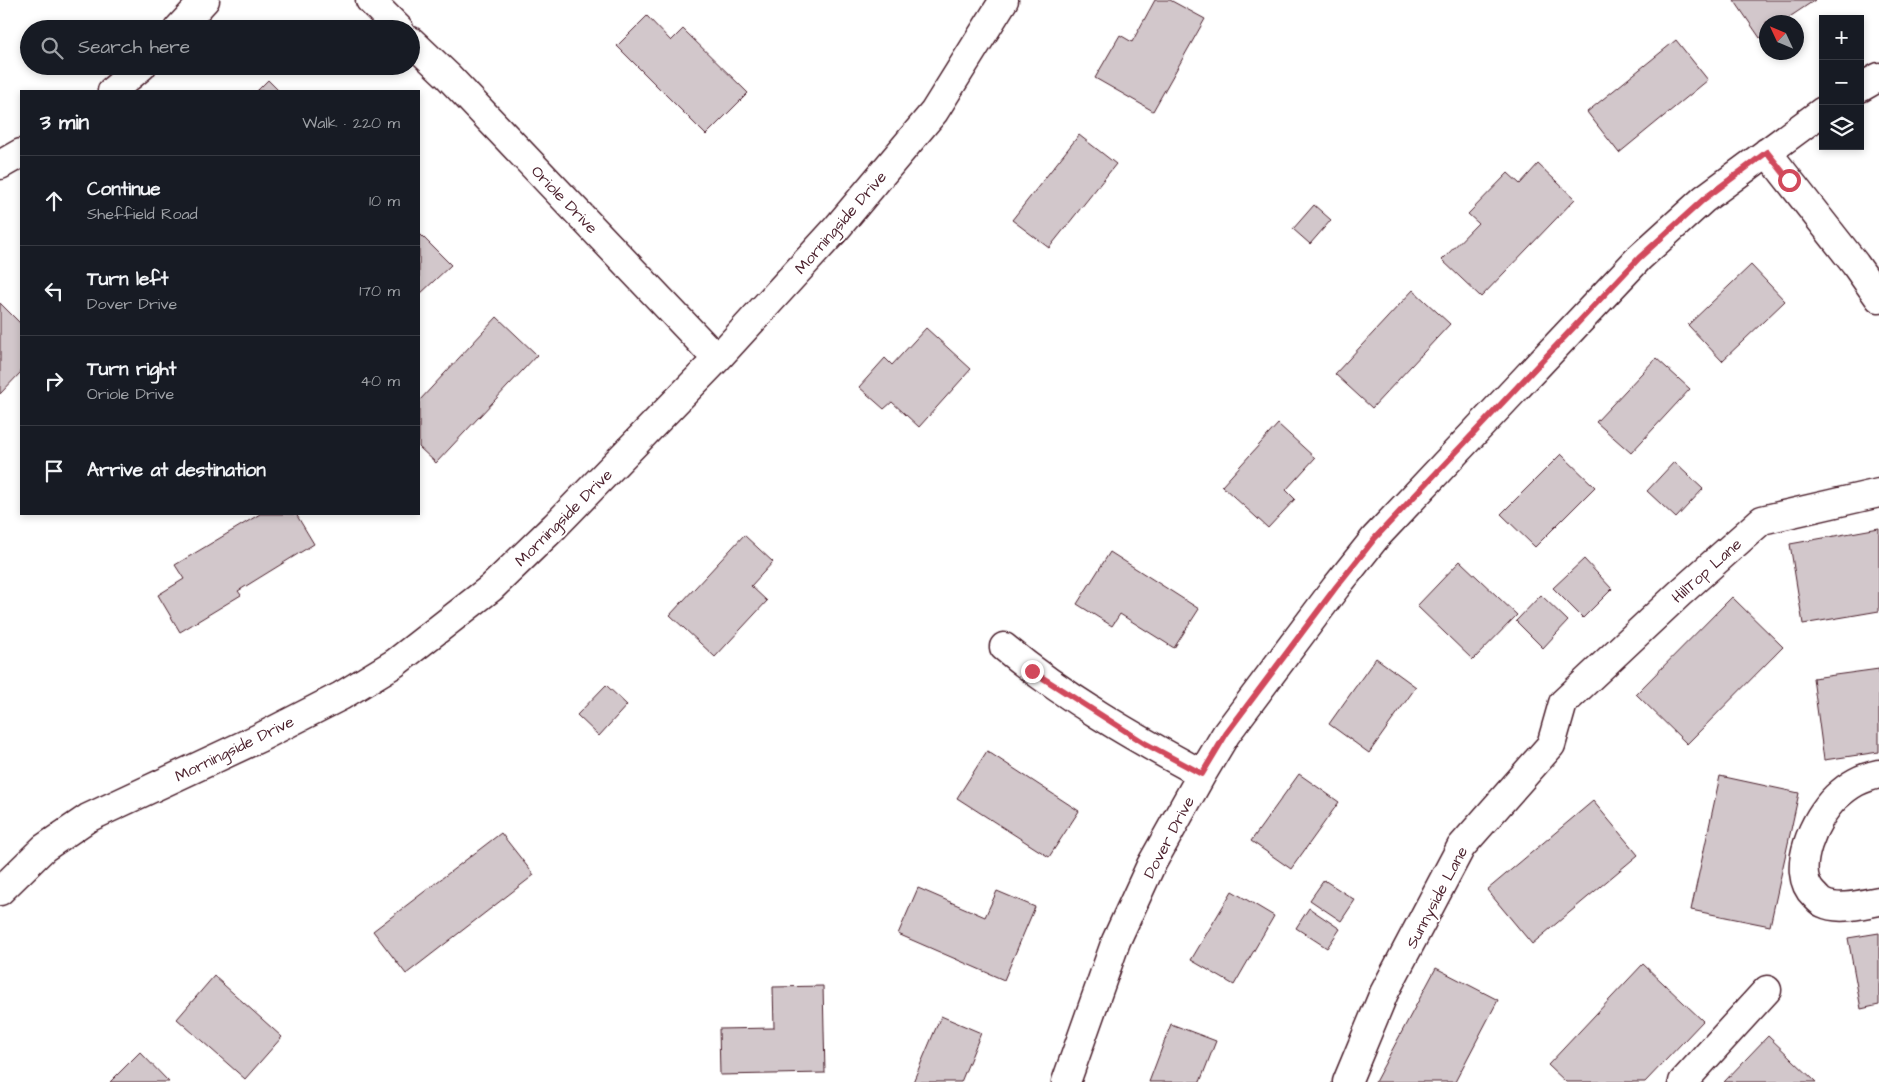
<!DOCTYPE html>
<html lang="en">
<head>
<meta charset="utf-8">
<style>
  :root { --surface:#171b24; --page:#242831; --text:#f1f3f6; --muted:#9ea1a6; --line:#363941 }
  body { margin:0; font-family:"Architects Daughter",sans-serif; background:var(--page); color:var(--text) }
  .controls { position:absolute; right:15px; top:15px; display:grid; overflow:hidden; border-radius:0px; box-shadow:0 2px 8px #0003 }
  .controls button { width:45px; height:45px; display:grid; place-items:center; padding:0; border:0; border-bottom:1px solid var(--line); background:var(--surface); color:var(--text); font:25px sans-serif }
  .compass { position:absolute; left:1759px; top:15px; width:45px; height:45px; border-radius:50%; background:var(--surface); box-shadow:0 2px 8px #0003; rotate:314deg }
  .stop { position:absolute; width:15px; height:15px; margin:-11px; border:4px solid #d1495b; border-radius:50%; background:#fff }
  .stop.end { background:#d1495b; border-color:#fff; box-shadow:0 1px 5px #0008 }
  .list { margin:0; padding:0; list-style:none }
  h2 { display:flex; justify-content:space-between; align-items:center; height:65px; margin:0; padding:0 20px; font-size:21px }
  h2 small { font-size:16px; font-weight:400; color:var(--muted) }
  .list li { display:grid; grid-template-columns:32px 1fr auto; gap:15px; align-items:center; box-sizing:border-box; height:90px; padding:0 20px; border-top:1px solid var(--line) }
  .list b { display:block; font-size:19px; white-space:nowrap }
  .list p { margin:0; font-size:16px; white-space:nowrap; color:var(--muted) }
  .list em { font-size:16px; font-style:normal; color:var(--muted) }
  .icon { flex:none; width:28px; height:28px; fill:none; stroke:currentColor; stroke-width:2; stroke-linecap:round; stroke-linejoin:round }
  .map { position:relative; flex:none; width:1879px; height:1082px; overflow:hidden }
  .search { position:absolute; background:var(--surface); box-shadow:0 2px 8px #0003; left:20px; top:20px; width:400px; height:55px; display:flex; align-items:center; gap:12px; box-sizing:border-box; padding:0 18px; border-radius:28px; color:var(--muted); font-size:19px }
  .panel { position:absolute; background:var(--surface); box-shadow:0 2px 8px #0003; left:20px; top:90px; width:400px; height:425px; border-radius:0px }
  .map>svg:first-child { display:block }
  .building { fill:#d2c7cb; stroke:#4a1f2b }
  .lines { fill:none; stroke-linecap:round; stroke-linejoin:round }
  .street-casing { stroke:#4a1f2b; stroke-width:31 }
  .street { stroke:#fff; stroke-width:28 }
  .route { stroke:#d1495b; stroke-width:6 }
  .labels { text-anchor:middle; stroke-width:4; stroke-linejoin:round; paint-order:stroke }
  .street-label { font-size:16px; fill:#4a1f2b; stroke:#fff }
</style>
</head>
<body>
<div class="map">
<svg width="1879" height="1082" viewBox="0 0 1879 1082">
  <rect width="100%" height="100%" fill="#fff"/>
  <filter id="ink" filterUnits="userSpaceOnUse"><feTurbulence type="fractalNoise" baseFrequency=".02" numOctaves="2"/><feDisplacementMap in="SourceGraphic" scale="10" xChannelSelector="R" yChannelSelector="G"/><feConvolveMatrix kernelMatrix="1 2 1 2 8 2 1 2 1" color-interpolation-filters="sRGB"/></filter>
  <g filter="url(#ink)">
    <path class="building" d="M1155,0H1170L1205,19L1153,111L1095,78L1120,35L1132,42Z
      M1734,0H1815L1782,22H1766V33L1760,38Z
      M647,16L671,41L683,29L748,93L706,135L617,46Z
      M1676,40L1708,80L1619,153L1587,112Z
      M268,80L279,91H257Z
      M1079,135L1116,164L1049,248L1012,220Z
      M1538,164L1575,199L1481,297L1442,260L1478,223L1468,214L1508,173L1520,184Z
      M1314,205L1331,220L1310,244L1293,229Z
      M419,233L451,265L419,295Z
      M1751,265L1785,301L1722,361L1688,325Z
      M1413,290L1450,324L1372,408L1335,374Z
      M0,303L21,324V372L0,394Z
      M497,317L537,355L436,463L419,447V401Z
      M926,328L971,369L919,427L892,402L884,409L859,387L885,358L892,365Z
      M1656,358L1690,389L1631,453L1596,422Z
      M1278,424L1315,458L1286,490L1295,499L1268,528L1222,486Z
      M1561,454L1595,487L1535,547L1501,514Z
      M1674,462L1703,489L1676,518L1647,491Z
      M260,514H296L314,544L238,591L241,595L180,632L158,595L184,579L175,565Z
      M1879,528V611L1803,624L1790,544Z
      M744,535L773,562L751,586L767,601L715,657L670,615Z
      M1110,552L1199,609L1174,648L1120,614L1112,626L1077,604Z
      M1584,559L1612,589L1583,618L1553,588Z
      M1460,561L1517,615L1473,660L1417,606Z
      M1541,595L1568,621L1543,648L1516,621Z
      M1732,597L1783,647L1687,744L1636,694Z
      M1376,658L1416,687L1369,753L1329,724Z
      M1879,669V752L1824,760L1813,678Z
      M606,685L627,705L599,736L577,715Z
      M987,751L1079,811L1049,857L957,798Z
      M1299,774L1339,802L1291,869L1251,841Z
      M1720,776L1799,793L1770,926L1691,910Z
      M1593,801L1638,855L1532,944L1487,890Z
      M501,833L534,875L406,974L373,931Z
      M1324,880L1355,900L1341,921L1310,900Z
      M918,888L985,917L997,891L1035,907L1004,980L898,934Z
      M1232,891L1274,916L1234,985L1191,960Z
      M1309,908L1340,929L1327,948L1296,928Z
      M1879,933V1005L1861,1009L1848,938Z
      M1643,964L1703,1021L1645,1082H1566L1548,1065Z
      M1436,968L1498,1000L1455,1082H1375Z
      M214,976L282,1037L245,1079L177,1019Z
      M823,986L825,1073L720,1075L719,1029L774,1028L773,987Z
      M941,1016L981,1033L961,1082H913Z
      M1171,1024L1216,1041L1200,1082H1149Z
      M1768,1036L1816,1082H1724Z
      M140,1052L169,1082H110Z"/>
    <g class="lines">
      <defs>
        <path id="street" d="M370,0L399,29
          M178,29L205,0
          M411,41L448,76L717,359
          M1860,88L1879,77
          M112,91L142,66
          M1767,152L1855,264L1879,298
          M0,165L21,153
          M1004,647C1064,697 1133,737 1202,774
          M1879,774C1861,778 1850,784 1836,797C1815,817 1789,871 1814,895C1817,898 1820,902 1823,903C1839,911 1862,904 1879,901
          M0,891L44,848L88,818L259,738L341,696L395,663L491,588L555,526L717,359L836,229L934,112L1004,0
          M1066,1082L1116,941L1151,865L1202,774L1226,734L1336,587L1375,538L1639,258L1704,199L1823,111
          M1347,1082L1384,993L1461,847L1551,745L1563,703L1679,594L1762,520L1879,493
          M1683,1082L1767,990"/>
      </defs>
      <use href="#street" class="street-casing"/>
      <use href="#street" class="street"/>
    </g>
  </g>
  <g class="lines" filter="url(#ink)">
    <path class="route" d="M1032,671L1146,744L1202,774L1226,734L1336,587L1375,538L1639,258L1704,199L1767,152L1789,180"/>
  </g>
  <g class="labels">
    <g class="street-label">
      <text transform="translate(565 199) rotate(46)" y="6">Oriole Drive</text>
      <text transform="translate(840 222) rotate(-49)" y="6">Morningside Drive</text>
      <text transform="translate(563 517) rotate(-45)" y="6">Morningside Drive</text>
      <text transform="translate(1706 570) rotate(-42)" y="6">HillTop Lane</text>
      <text transform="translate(234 748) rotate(-26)" y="6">Morningside Drive</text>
      <text transform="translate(1168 837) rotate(-62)" y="6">Dover Drive</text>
      <text transform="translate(1436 897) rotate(-62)" y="6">Sunnyside Lane</text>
    </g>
  </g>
</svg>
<div class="controls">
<button>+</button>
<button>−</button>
<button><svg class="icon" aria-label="layers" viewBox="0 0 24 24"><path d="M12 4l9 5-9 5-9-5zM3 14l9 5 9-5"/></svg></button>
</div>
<svg class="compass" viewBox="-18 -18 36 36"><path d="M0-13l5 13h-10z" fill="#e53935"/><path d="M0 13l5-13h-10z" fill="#9ea1a6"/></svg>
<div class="stop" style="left:1789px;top:180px"></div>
<div class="stop end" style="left:1032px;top:671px"></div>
<div class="search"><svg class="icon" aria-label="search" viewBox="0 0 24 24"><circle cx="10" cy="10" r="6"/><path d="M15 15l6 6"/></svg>Search here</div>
<section class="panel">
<h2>3 min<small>Walk · 220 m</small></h2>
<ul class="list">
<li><svg class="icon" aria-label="ahead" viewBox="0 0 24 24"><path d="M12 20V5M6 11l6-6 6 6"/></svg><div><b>Continue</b><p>Sheffield Road</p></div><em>10 m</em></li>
<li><svg class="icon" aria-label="left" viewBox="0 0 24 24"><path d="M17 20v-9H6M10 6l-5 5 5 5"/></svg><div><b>Turn left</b><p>Dover Drive</p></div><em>170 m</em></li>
<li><svg class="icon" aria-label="right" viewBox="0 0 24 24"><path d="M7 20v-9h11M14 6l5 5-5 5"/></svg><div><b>Turn right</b><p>Oriole Drive</p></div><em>40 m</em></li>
<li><svg class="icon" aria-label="arrive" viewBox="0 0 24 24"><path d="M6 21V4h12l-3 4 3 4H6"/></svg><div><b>Arrive at destination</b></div></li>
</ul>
</section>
</div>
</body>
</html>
